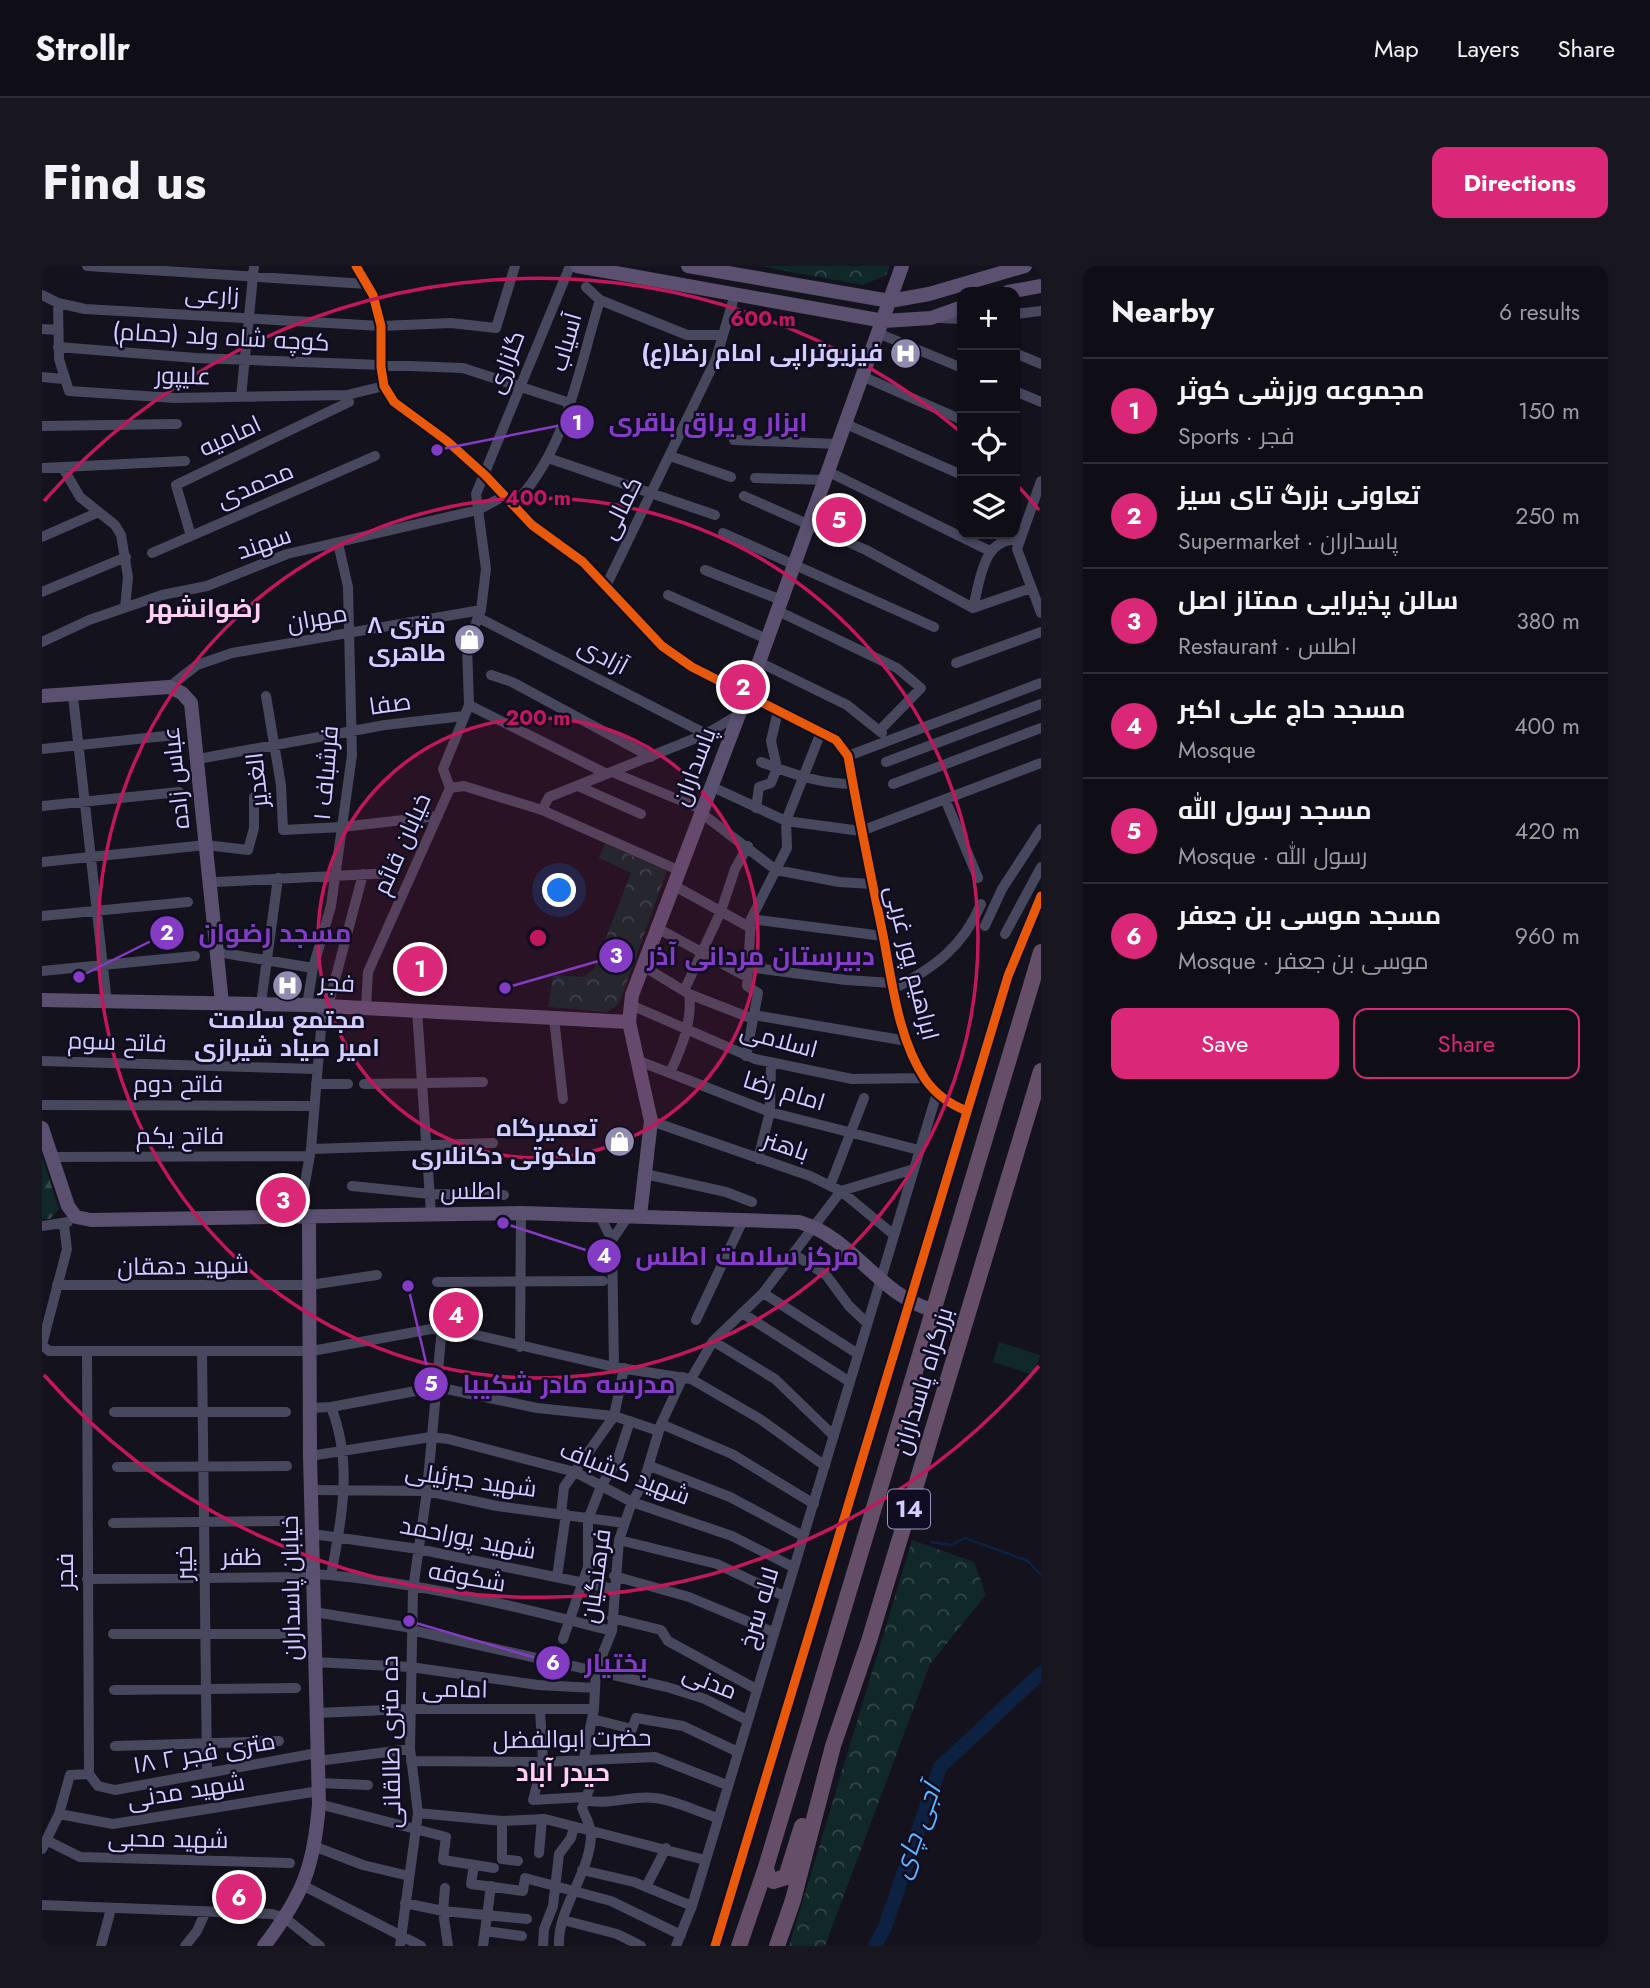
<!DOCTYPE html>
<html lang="en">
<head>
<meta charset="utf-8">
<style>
  :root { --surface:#0f0e16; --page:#18171f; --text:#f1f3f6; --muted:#9b9ca1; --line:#2f2e35; --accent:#db2777 }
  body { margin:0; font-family:Jost,Cairo,sans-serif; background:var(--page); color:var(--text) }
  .controls { position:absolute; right:21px; top:21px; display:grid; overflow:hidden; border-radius:14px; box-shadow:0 2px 5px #0004 }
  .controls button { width:63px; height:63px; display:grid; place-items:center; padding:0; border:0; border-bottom:2px solid var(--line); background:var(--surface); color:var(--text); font:35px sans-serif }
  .you { position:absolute; left:518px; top:625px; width:24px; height:24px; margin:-18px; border:5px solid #fff; border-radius:50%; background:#1a73e8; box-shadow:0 0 0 10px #1a73e833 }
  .badge { display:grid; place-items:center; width:46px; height:46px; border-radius:50%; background:var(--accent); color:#fff; font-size:23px; font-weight:700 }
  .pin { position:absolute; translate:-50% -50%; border:4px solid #fff; box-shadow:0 2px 7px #0006 }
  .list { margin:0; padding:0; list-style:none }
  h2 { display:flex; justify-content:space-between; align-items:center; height:91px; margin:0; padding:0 28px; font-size:30px }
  h2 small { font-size:23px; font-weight:400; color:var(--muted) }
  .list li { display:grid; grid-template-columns:46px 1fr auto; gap:21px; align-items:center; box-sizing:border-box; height:105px; padding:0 28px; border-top:2px solid var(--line) }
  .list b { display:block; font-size:26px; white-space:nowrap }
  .list p { margin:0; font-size:23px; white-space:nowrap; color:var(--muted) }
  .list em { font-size:23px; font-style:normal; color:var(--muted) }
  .actions { display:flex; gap:14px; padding:21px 28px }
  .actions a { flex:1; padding:16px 0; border:2px solid var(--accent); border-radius:14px; text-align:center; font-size:24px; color:var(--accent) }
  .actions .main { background:var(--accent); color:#fff }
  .icon { flex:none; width:38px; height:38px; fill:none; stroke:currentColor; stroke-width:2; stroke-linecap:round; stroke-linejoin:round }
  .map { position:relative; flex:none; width:999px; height:1680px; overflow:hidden; border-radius:14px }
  header { display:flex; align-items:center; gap:42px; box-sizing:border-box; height:98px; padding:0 35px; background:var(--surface); border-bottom:2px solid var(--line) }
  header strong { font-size:33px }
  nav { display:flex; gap:38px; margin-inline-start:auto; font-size:24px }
  .intro { display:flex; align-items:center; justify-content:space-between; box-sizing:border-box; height:168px; padding:0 42px }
  h1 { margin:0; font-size:49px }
  .button { padding:18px 32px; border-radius:14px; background:var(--accent); color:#fff; font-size:24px; font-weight:700 }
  main { display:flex; gap:42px; padding:0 42px }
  aside { flex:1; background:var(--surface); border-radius:14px; box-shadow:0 2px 5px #0004 }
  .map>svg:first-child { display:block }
  .forest { fill:url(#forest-firs) }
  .park { fill:url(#park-crowns) }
  .pitch { fill:#112829 }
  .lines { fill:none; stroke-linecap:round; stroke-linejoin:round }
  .stream { stroke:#0d2243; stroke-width:2.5 }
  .river { stroke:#0d2243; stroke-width:14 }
  .minor { stroke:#47475e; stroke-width:10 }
  .major { stroke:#5b5070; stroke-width:14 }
  .highway { stroke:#654e68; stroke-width:16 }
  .cycleway-casing { stroke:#100d22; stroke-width:13 }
  .cycleway { stroke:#e8590c; stroke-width:9 }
  .ring { fill:none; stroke:#c2185b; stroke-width:3.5 }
  .labels { text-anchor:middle; stroke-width:5; stroke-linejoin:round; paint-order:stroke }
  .shield { fill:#100d22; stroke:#9894bd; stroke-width:2 }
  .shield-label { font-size:23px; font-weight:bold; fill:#d3ceff }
  .street-label { font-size:24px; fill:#d3ceff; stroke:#100d22 }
  .poi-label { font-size:24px; font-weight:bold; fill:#d3ceff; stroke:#100d22; text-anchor:end }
  .neighbourhood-label { font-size:26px; font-weight:bold; fill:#ffd0ef; stroke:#100d22 }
  .water-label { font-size:26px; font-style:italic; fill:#5cb6ff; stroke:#100d22 }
  .centre { fill:#c2185b; stroke:#100d22; stroke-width:3.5 }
  .ring-label { font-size:21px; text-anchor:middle; font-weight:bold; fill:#c2185b; stroke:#100d22; stroke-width:5; stroke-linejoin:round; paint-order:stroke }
  .leader { fill:none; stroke:#843cc5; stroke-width:2.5 }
  .callout-dot { fill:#843cc5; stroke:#100d22; stroke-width:2.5 }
  .mark-label { font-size:21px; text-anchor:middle; font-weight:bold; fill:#fff }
  .callout-label { font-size:26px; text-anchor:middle; font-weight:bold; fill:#843cc5; stroke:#100d22; stroke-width:5; stroke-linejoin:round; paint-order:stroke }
</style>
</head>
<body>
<header>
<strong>Strollr</strong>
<nav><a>Map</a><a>Layers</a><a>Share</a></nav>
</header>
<div class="intro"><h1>Find us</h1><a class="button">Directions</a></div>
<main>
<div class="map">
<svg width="999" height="1680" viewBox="0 0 999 1680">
  <defs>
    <pattern id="forest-firs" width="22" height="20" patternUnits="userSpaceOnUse" patternTransform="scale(1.75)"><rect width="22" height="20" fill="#112829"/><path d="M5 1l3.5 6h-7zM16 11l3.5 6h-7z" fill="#334649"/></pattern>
    <pattern id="park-crowns" width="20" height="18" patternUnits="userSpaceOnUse" patternTransform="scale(1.75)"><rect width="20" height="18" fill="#112829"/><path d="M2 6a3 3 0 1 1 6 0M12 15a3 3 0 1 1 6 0" fill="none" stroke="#334649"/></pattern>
  </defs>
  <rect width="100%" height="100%" fill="#14121d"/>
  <path class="forest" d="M0,891L17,943L8,953H0Z"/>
  <path class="park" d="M717,0H848L844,9L821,19Z
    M563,578L625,605L577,738L565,746L506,741L511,709L541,711L552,703L589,607L557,592Z
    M870,1274L932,1296L944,1329L888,1398L783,1680H747Z"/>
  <path class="pitch" d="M957,1076L998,1089L992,1109L951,1096Z"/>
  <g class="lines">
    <path class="stream" d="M889,1276L909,1279L923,1272L986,1295L999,1309"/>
    <path class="river" d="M833,1680L843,1661L898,1501L999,1407"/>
    <path class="minor" d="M45,0L325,18
      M314,0L331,29L339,60V101L342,120L352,136L405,175L443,209L490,259L541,296L620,380L650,401L794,474L806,490C816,548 828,606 840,664C850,713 855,771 883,813C894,829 907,838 925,845
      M544,21L558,34L645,69H681
      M0,29L16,37L43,43L339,60L409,57L454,62L473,0
      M16,37L17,93L27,125L133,132L305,129L342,120
      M973,48L999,45
      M895,52L920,53
      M0,63L15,64
      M838,68L920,102
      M16,81L154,92L421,102L528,137
      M973,87L999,98
      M0,111L22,113
      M822,111L920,154
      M973,125L999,136
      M199,131L212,0
      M804,158L920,209
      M0,160L135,158
      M692,174L797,178
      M628,190L689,211
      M506,192L673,249
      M0,202L143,195
      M21,202L38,231L73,259L79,269L86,311L83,342
      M787,206L948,285
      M713,212L784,214
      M999,215L975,283L999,347
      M702,230L824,284L931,342
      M471,239C525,185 536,104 558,34
      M681,267L892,361
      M149,270L134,219L307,136
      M0,271L57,246
      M110,287L333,190
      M663,304L739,334
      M564,320L674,93L693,28
      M0,326L84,291
      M626,329L725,373
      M931,342C938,315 941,269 978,274
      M931,342L989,322
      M736,345L855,402L879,422L839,463
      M437,352L664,468
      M0,376L47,354L120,329L165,320L245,288L436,244L462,230
      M717,396L805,439L840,467
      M914,397L999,366
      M449,409L470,416L609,491
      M127,421L155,399L190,387L439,344
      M31,430L65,737
      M224,430L239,519L241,564L300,561L396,550
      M427,439L565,508
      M0,483L133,469
      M806,490L999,417
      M156,493L343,459L422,450
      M719,496C750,508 778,518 811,518
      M844,496L999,438
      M570,506L659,543
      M851,518L999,462
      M536,520L599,548
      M408,522L401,503L427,439L425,379L439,344L444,303L434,228L528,0
      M677,524L744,555L819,565L999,497
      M903,533L936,612
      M0,540L137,526
      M714,542L717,521L729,517L735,502L729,475L736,445
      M500,544L507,531L664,468L696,449
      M658,546L734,604L797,616L830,618
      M0,596L164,579L206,584L212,562V531
      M174,616L351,607
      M631,619L709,662
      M0,650L146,636
      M709,653L841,670
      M943,660L960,623L999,563
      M615,662L705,711
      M963,668L999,601
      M175,686L271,702
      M601,700L647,728L711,753
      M706,701L804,714L850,717
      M0,705L153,690
      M851,723C892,702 921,681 939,638
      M642,725L679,645L693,603L706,580
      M219,737L236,612
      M265,739L271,702L289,640L310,489L306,321L296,277
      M589,739L713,793L810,813L882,812
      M286,740L321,608
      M324,741L326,706L408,522L422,520L500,544L636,604
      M375,744L389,947
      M712,749L865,775
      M512,752L521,833
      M704,790L716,727L705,720L709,653L745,582L744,555L779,466
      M0,795L275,803
      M597,795L728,846L877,884
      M628,807C639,783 651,755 647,728
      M274,818H306
      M322,818L441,816
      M0,839L272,840
      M609,855L768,910L799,925L852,969
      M269,883L451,877
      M9,891L267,890
      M716,893L728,846L729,797
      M603,908L684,926L710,936
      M310,920L388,928L462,929
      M788,920L822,832
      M557,948L570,974L587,949
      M257,950L269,883L281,739
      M22,959L25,983L0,1079L7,1085H270L400,1061L572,1101L649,1113L718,1153L783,1200
      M0,960L26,956
      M570,974L572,1101
      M753,989L784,1009L807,1040L825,1057
      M395,1016L561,1015
      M15,1019H268L335,1009
      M721,1027L816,1088
      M700,1047L808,1116
      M654,1054L701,954
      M671,1075L733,1113L792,1170
      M478,1081L479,947
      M45,1086L47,1508L56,1520L73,1524L275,1487
      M160,1086L165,1507
      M649,1113L671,1075L721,1027L799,925L872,903
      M270,1142L289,1141L395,1121L495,1142L572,1150L617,1165
      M72,1146H244
      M619,1158L690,1188L772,1238
      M268,1190L389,1171L406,1173L533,1206L590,1236L690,1270L751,1301
      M608,1200L688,1231L761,1270
      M75,1201L245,1200
      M270,1224L385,1225L455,1240L582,1257
      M519,1248L522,1221L572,1150L582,1102
      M547,1251L559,1220L575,1195L588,1155
      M71,1257L243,1255
      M271,1268L376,1283L572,1323
      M577,1274L675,1298L742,1330
      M272,1308C371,1315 474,1340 570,1365
      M289,1309C300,1253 311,1196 289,1141
      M572,1310L647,1331L731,1366
      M515,1311L524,1248
      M45,1313L272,1311
      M272,1346L370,1362
      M570,1352L619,1364L626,1375L714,1423
      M369,1364L625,1421L663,1433L705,1454
      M71,1368H247
      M521,1373L546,1301V1250
      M273,1396L368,1401L496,1419L553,1422
      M72,1424L254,1422
      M498,1444L501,1496L491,1534L543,1531
      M274,1447L368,1443H552
      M550,1453L590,1463L594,1452L641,1460L696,1486
      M73,1480L237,1475
      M276,1495L368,1483
      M369,1495L501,1496L613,1491L685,1519
      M277,1517L326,1519
      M542,1534C566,1540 589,1529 613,1532C633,1534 656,1546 676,1552
      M277,1538L404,1571L401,1594L452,1602
      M376,1547L460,1555L503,1553L663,1594
      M17,1548L71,1558L277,1525
      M460,1555V1593L476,1595
      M6,1575L38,1591L248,1597
      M274,1581L321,1599L367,1610
      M0,1583L17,1548L28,1509L47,1508
      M497,1587L500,1553
      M432,1599L429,1618L481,1625L483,1612L569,1635L639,1669
      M540,1604L592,1616L650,1640
      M262,1620L379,1680
      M604,1621L624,1582
      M403,1622L401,1645L406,1680
      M363,1637L401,1645L485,1653
      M0,1639L230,1648L243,1652L278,1680
      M521,1654L575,1668L599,1680
      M443,1665L480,1670
      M59,1680L69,1643
      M143,1680L155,1665L163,1647
      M358,1680L376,1547L368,1483L371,1323L385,1225L400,1061
      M441,1680L449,1620
      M501,1680L502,1663L511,1640L517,1588L529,1572L532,1561
      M517,1680C515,1642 549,1607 549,1568C549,1560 543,1550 540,1542L550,1516L542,1492L552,1443L554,1404L570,1365L577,1274L590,1236L601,1218L619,1158L641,1111
      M634,1680L650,1640L895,827
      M673,1680L966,710L999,630"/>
    <path class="major" d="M535,0L842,55L889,52L920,41
      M646,0L848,35L887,28L983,0
      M966,26L999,20
      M0,430L127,421L140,427L149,437L180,737
      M0,734L265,739L587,756
      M0,862L26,940L34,951L49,954L479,947L757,956C812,972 834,1027 890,1044
      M598,950L609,855L587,756L590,729L717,396L860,0
      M222,1680C261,1629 272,1601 277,1538L268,1190L267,950"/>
    <path class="highway" d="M724,1601L726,1611L731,1615L744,1611L760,1560
      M697,1680L724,1601L999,686
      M735,1680L751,1634L791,1480L827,1375L999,805"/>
    <defs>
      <path id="cycleway" d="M314,0L331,29L339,60V101L342,120L352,136L405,175L443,209L490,259L541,296L620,380L650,401L794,474L806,490C816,548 828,606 840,664C850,713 855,771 883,813C894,829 907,838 925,845
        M673,1680L966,710L999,630"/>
    </defs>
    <use href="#cycleway" class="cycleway-casing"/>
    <use href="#cycleway" class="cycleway"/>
  </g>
  <circle cx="496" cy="672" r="220" fill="#c2185b" fill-opacity=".12"/>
  <g class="ring">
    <circle cx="496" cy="672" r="220"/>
    <circle cx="496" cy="672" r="440"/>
    <path d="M997 1100A659 659 0 0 1 2 1109M2 235A659 659 0 0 1 920 167M974 218A659 659 0 0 1 997 244"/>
  </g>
  <defs>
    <symbol id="hospital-disc" viewBox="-11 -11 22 22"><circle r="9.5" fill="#908cb0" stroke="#100d22"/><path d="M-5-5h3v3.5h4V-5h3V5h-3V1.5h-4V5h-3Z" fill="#fff"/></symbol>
    <symbol id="shop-disc" viewBox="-11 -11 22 22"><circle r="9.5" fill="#908cb0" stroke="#100d22"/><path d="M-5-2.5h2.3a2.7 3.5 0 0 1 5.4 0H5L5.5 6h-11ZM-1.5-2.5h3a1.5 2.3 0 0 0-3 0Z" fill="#fff"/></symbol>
  </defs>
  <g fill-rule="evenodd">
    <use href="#hospital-disc" x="846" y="70" width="35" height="35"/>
    <use href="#shop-disc" x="410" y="356" width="35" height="35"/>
    <use href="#hospital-disc" x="228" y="702" width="35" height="35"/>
    <use href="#shop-disc" x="560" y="858" width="35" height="35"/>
  </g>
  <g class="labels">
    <rect class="shield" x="846" y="1223.5" width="42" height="39" rx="5"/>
    <g class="shield-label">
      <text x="867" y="1251">14</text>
    </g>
    <g class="street-label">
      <text transform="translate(170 29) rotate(3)" y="8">زارعی</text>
      <text transform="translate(179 71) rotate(3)" y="8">کوچه شاه ولد (حمام)</text>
      <text transform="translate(524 76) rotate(-74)" y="8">آسیاب</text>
      <text transform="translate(464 96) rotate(-69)" y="8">گلزاری</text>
      <text transform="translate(141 110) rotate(1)" y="8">علیپور</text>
      <text transform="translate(188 170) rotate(-25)" y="8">امامیه</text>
      <text transform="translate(213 219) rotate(-23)" y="8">محمدی</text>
      <text transform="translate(579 242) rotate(-64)" y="8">کمالی</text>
      <text transform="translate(222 277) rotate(-19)" y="8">سهند</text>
      <text transform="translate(275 352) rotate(-10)" y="8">مهران</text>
      <text transform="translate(561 390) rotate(28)" y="8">آزادی</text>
      <text transform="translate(348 438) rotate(-8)" y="8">صفا</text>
      <text transform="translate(652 501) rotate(-69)" y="8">پاسداران</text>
      <text transform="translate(284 507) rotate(-85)" y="8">فرشباف ۱</text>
      <text transform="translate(134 512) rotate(-96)" y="8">عباس زاده</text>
      <text transform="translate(215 514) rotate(-96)" y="8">الغدیر</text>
      <text transform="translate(360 578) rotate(-66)" y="8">خیابان قائم</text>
      <text transform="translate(870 697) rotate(76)" y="8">ابراهیم پور غربی</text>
      <text transform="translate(295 717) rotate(3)" y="8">فجر</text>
      <text transform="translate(737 774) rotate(15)" y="8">اسلامی</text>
      <text transform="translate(75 776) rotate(2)" y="8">فاتح سوم</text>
      <text x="136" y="826">فاتح دوم</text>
      <text transform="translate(742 825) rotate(17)" y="8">امام رضا</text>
      <text x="138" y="878">فاتح یکم</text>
      <text transform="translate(744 880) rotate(19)" y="8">باهنر</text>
      <text x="429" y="933">اطلس</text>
      <text transform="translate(141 1000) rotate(-1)" y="8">شهید دهقان</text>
      <text transform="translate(881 1115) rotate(-73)" y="8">بزرگراه پاسداران</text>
      <text transform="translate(583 1207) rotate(21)" y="8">شهید کشباف</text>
      <text transform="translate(429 1214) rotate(8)" y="8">شهید جبرئیلی</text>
      <text transform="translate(426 1272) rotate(11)" y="8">شهید پوراحمد</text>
      <text x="200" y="1299">ظفر</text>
      <text transform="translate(142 1297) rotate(-91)" y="8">خیبر</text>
      <text transform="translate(23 1305) rotate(-90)" y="8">فجر</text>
      <text transform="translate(554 1310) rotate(-82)" y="8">فرهنگیان</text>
      <text transform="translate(425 1311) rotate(10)" y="8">شکوفه</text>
      <text transform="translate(249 1322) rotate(-91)" y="8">خیابان پاسداران</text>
      <text transform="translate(717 1342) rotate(-73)" y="8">لاله سرخ</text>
      <text transform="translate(668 1416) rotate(22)" y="8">مدنی</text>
      <text transform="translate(413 1423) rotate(1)" y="8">امامی</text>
      <text transform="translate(530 1473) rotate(-1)" y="8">حضرت ابوالفضل</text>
      <text transform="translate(349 1476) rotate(-91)" y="8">ده متری طالقانی</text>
      <text transform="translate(162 1487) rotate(-10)" y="8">۱۸ متری فجر ۲</text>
      <text transform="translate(144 1525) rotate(-9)" y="8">شهید مدنی</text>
      <text transform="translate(126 1573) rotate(1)" y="8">شهید محبی</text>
    </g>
    <g class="poi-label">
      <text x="841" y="95">فیزیوتراپی امام رضا(ع)</text>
      <text x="404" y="367">۸ متری<tspan x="404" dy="28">طاهری</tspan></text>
      <text x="245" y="762" text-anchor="middle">مجتمع سلامت<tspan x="245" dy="28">امیر صیاد شیرازی</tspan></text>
      <text x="555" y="870">تعمیرگاه<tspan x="555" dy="28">ملکوتی دکانلاری</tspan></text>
    </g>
    <g class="neighbourhood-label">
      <text x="162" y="351">رضوانشهر</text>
      <text x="521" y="1515">حیدر آباد</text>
    </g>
    <g class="water-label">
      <text transform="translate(874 1565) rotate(-70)" y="9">آجی چای</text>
    </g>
  </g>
  <circle cx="496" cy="672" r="10" class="centre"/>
  <g class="ring-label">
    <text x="721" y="60">600 m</text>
    <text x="496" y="239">400 m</text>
    <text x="496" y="459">200 m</text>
  </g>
  <path class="leader" d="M395 184L535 156M37 711L125 667M463 722L574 690M461 957L562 990M366 1020L389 1118M367 1355L511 1397"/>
  <g class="callout-dot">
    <circle cx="395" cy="184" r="7"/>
    <circle cx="37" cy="711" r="7"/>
    <circle cx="463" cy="722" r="7"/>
    <circle cx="461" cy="957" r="7"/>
    <circle cx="366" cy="1020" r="7"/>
    <circle cx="367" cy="1355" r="7"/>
    <circle cx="535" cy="156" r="18"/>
    <circle cx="125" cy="667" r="18"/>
    <circle cx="574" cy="690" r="18"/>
    <circle cx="562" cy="990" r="18"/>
    <circle cx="389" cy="1118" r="18"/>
    <circle cx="511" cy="1397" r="18"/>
  </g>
  <g class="mark-label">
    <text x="535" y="164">1</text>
    <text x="125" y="674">2</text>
    <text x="574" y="697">3</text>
    <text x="562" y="997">4</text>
    <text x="389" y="1125">5</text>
    <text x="511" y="1404">6</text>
  </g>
  <g class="callout-label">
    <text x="666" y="165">ابزار و یراق باقری</text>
    <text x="233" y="676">مسجد رضوان</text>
    <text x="719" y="699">دبیرستان مردانی آذر</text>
    <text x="705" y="999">مرکز سلامت اطلس</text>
    <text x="527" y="1127">مدرسه مادر شکیبا</text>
    <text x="574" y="1406">بختیار</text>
  </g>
</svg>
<div class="controls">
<button>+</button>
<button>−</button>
<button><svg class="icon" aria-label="locate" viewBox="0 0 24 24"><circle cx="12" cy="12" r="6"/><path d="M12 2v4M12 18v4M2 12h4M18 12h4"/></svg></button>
<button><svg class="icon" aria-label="layers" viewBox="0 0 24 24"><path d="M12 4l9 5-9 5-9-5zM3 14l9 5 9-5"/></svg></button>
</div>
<div class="you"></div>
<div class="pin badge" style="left:378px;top:703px">1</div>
<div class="pin badge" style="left:701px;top:421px">2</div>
<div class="pin badge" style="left:241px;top:934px">3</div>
<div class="pin badge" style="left:414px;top:1049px">4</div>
<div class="pin badge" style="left:797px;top:254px">5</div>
<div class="pin badge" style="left:197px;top:1631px">6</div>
</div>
<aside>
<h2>Nearby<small>6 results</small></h2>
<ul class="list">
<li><span class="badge">1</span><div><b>مجموعه ورزشی کوثر</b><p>Sports · فجر</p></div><em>150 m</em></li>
<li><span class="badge">2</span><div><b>تعاونی بزرگ تای سیز</b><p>Supermarket · پاسداران</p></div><em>250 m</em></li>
<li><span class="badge">3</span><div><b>سالن پذیرایی ممتاز اصل</b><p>Restaurant · اطلس</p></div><em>380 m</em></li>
<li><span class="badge">4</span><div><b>مسجد حاج علی اکبر</b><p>Mosque</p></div><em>400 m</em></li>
<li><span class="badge">5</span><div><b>مسجد رسول الله</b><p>Mosque · رسول الله</p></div><em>420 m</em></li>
<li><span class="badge">6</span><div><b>مسجد موسی بن جعفر</b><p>Mosque · موسی بن جعفر</p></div><em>960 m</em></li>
</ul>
<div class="actions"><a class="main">Save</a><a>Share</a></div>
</aside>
</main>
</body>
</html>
